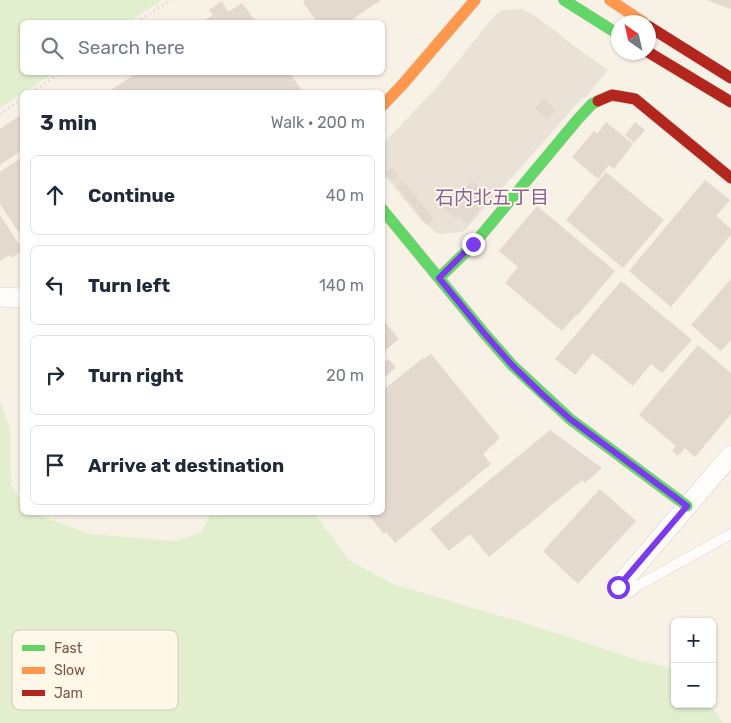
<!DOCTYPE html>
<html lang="en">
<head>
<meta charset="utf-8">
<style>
  :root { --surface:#fff; --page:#f6f6f7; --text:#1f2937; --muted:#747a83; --line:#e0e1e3 }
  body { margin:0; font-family:Rubik,"Noto Sans JP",sans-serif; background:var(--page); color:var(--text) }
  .controls { position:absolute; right:15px; bottom:15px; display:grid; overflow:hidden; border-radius:8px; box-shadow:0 1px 4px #0004 }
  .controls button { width:45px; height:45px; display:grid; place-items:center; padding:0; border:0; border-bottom:1px solid var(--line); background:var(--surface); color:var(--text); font:25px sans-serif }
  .compass { position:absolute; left:611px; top:15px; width:45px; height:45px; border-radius:50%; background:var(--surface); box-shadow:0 1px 4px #0004; rotate:326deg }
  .stop { position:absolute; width:15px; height:15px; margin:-11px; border:4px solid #7c3aed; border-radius:50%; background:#fff }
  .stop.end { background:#7c3aed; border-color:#fff; box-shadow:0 1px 5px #0008 }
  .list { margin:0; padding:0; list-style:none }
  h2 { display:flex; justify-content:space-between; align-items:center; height:65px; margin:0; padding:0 20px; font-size:21px }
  h2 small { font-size:16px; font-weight:400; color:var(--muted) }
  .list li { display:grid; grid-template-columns:32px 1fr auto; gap:15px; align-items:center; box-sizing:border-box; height:80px; margin:0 10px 10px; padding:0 10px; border:1px solid var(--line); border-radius:8px }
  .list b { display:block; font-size:19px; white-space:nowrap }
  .list em { font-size:16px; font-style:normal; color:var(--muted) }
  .icon { flex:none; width:28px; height:28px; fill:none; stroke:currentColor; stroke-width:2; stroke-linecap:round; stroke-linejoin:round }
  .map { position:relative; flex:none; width:731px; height:723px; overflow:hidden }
  .search { position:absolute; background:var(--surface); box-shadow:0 1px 4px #0004; left:20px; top:20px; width:365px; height:55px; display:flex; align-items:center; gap:12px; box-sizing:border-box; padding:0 18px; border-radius:8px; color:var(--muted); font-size:19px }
  .panel { position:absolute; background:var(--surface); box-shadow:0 1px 4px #0004; left:20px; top:90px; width:365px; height:425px; border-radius:8px }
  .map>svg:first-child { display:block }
  .industrial { fill:#eae1d7 }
  .green { fill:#e1efcf }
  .building { fill:#e4d9ce }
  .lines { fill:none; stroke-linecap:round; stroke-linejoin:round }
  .lane-casing { stroke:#d9cec4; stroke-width:11 }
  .street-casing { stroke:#d9cec4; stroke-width:20 }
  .fast-casing { stroke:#d8cdc2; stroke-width:12 }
  .slow-casing { stroke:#d8cdc2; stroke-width:12 }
  .jam-casing { stroke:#d8cdc2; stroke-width:12 }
  .path { stroke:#dad1ca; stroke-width:3; stroke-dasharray:1 4; stroke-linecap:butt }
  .lane { stroke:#fefdfb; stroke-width:10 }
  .street { stroke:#fefdfb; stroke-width:19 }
  .fast { stroke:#63d668; stroke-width:11 }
  .slow { stroke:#ff974d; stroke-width:11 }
  .jam { stroke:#b3261e; stroke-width:11 }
  .route { stroke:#7c3aed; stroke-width:6 }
  .labels { text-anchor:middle; stroke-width:4; stroke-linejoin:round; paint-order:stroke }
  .neighbourhood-label { font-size:19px; fill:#8a5f9b; stroke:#fff7e7 }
  .key { fill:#fff7e7; stroke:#d6c7b6; stroke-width:1 }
  .key-label { font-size:14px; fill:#775844 }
</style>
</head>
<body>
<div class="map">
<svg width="731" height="723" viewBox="0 0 731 723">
  <rect width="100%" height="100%" fill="#f8f1e6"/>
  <path class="industrial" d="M523,9L535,16L557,32L571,44L608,70L585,98L583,97L467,228L462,232L438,234L423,222L384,175L383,169L382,145L436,88L495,15L503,10Z"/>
  <path class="green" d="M0,0H162L128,22H22V72L53,73L0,108Z
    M0,400L10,429L11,485L22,502V512L33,513L90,534L176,541L202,532L211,513H314L349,560L393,584L557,633L641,661L675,669V704H710L723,723H726H0Z"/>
  <path class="building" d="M305,0H381L348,22H317L303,2Z
    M706,0H731V9Z
    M222,1L228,12L242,3L256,22H202L213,15L209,10Z
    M138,72H289L303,92H108Z
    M544,99L556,110L547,119L535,108Z
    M22,114V150L0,165V129Z
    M606,122L633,144L614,169L609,165L598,179L572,157L594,131L597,134Z
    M635,122L645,130L634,143L625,135Z
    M22,157V237L0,204V172Z
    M392,167L399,176L392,181L385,173Z
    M606,172L664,220L623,268L566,220Z
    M402,180L434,219L427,225L396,186Z
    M705,180L730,200L716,216L731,229V235L671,307L629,271Z
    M472,181L491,197L467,224L459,216L456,219L444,208L463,188L464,189Z
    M537,206L615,271L577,316L576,315L562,331L505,283L518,267L499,251Z
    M0,215L22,249V250L12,258L10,255L0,261Z
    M731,279V340L721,351L691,325Z
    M621,281L692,340L662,373L651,364L633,386L593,353L575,375L555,359Z
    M382,319L399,339L382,353Z
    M698,345L731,373V414L695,457L685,448L678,456L672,451L676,446L639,415Z
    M431,354L500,438L483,454L491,464L395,543L386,532L384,534L366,512H382V391L423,358L424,359Z
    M389,359L396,368L384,378L382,376V364Z
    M550,430L602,468L585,483L582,480L489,557L470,534L449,551L430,529Z
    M600,489L636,521L578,584L543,551Z"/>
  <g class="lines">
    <defs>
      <path id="lane" d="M618,587L630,592L637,586L731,534"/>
      <path id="street" d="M0,297L22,298
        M618,587L731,455"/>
      <path id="fast" d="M564,0L618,34
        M382,209L484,333L512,365L570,419L687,506
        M439,278L473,245L578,119L592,104L598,101"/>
      <path id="slow" d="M610,0L643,22
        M382,106L403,84L475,0"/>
      <path id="jam" d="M648,26L731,78
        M648,52L731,102
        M598,101L612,95L635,99L731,178"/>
    </defs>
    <use href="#lane" class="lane-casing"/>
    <use href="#street" class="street-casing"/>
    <use href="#fast" class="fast-casing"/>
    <use href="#slow" class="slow-casing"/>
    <use href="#jam" class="jam-casing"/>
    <path class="path" d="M137,22L171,0
      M32,92L62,72
      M0,114L22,99"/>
    <use href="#lane" class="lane"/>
    <use href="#street" class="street"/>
    <use href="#fast" class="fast"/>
    <use href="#slow" class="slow"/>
    <use href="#jam" class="jam"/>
  </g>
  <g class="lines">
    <path class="route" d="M473,244L439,278L484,333L512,365L543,395L570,419L687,506L618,587"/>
  </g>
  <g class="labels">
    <g class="neighbourhood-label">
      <text x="492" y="204">石内北五丁目</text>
    </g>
  </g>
  <rect x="12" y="630" width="166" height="80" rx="8" class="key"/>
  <rect x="22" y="645" width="23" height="6" fill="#63d668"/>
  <rect x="22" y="667" width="23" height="7" fill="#ff974d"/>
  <rect x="22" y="690" width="23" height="6" fill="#b3261e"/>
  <g class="key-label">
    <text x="54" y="653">Fast</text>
    <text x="54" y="675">Slow</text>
    <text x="54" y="698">Jam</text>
  </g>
</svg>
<div class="controls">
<button>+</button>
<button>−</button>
</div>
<svg class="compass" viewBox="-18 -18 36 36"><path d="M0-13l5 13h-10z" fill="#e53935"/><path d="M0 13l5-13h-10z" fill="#747a83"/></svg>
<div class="stop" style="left:618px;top:587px"></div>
<div class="stop end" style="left:473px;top:244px"></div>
<div class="search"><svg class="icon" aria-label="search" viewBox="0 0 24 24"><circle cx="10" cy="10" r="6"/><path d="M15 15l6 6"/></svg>Search here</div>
<section class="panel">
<h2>3 min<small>Walk · 200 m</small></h2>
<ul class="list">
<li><svg class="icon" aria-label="ahead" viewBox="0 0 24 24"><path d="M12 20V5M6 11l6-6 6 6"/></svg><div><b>Continue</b></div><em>40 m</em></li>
<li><svg class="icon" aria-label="left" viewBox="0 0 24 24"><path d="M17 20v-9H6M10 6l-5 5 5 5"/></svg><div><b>Turn left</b></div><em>140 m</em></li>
<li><svg class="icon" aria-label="right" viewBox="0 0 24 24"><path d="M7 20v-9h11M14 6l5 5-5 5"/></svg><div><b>Turn right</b></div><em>20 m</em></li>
<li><svg class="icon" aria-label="arrive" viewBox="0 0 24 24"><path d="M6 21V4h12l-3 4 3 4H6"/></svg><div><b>Arrive at destination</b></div></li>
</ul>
</section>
</div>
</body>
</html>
